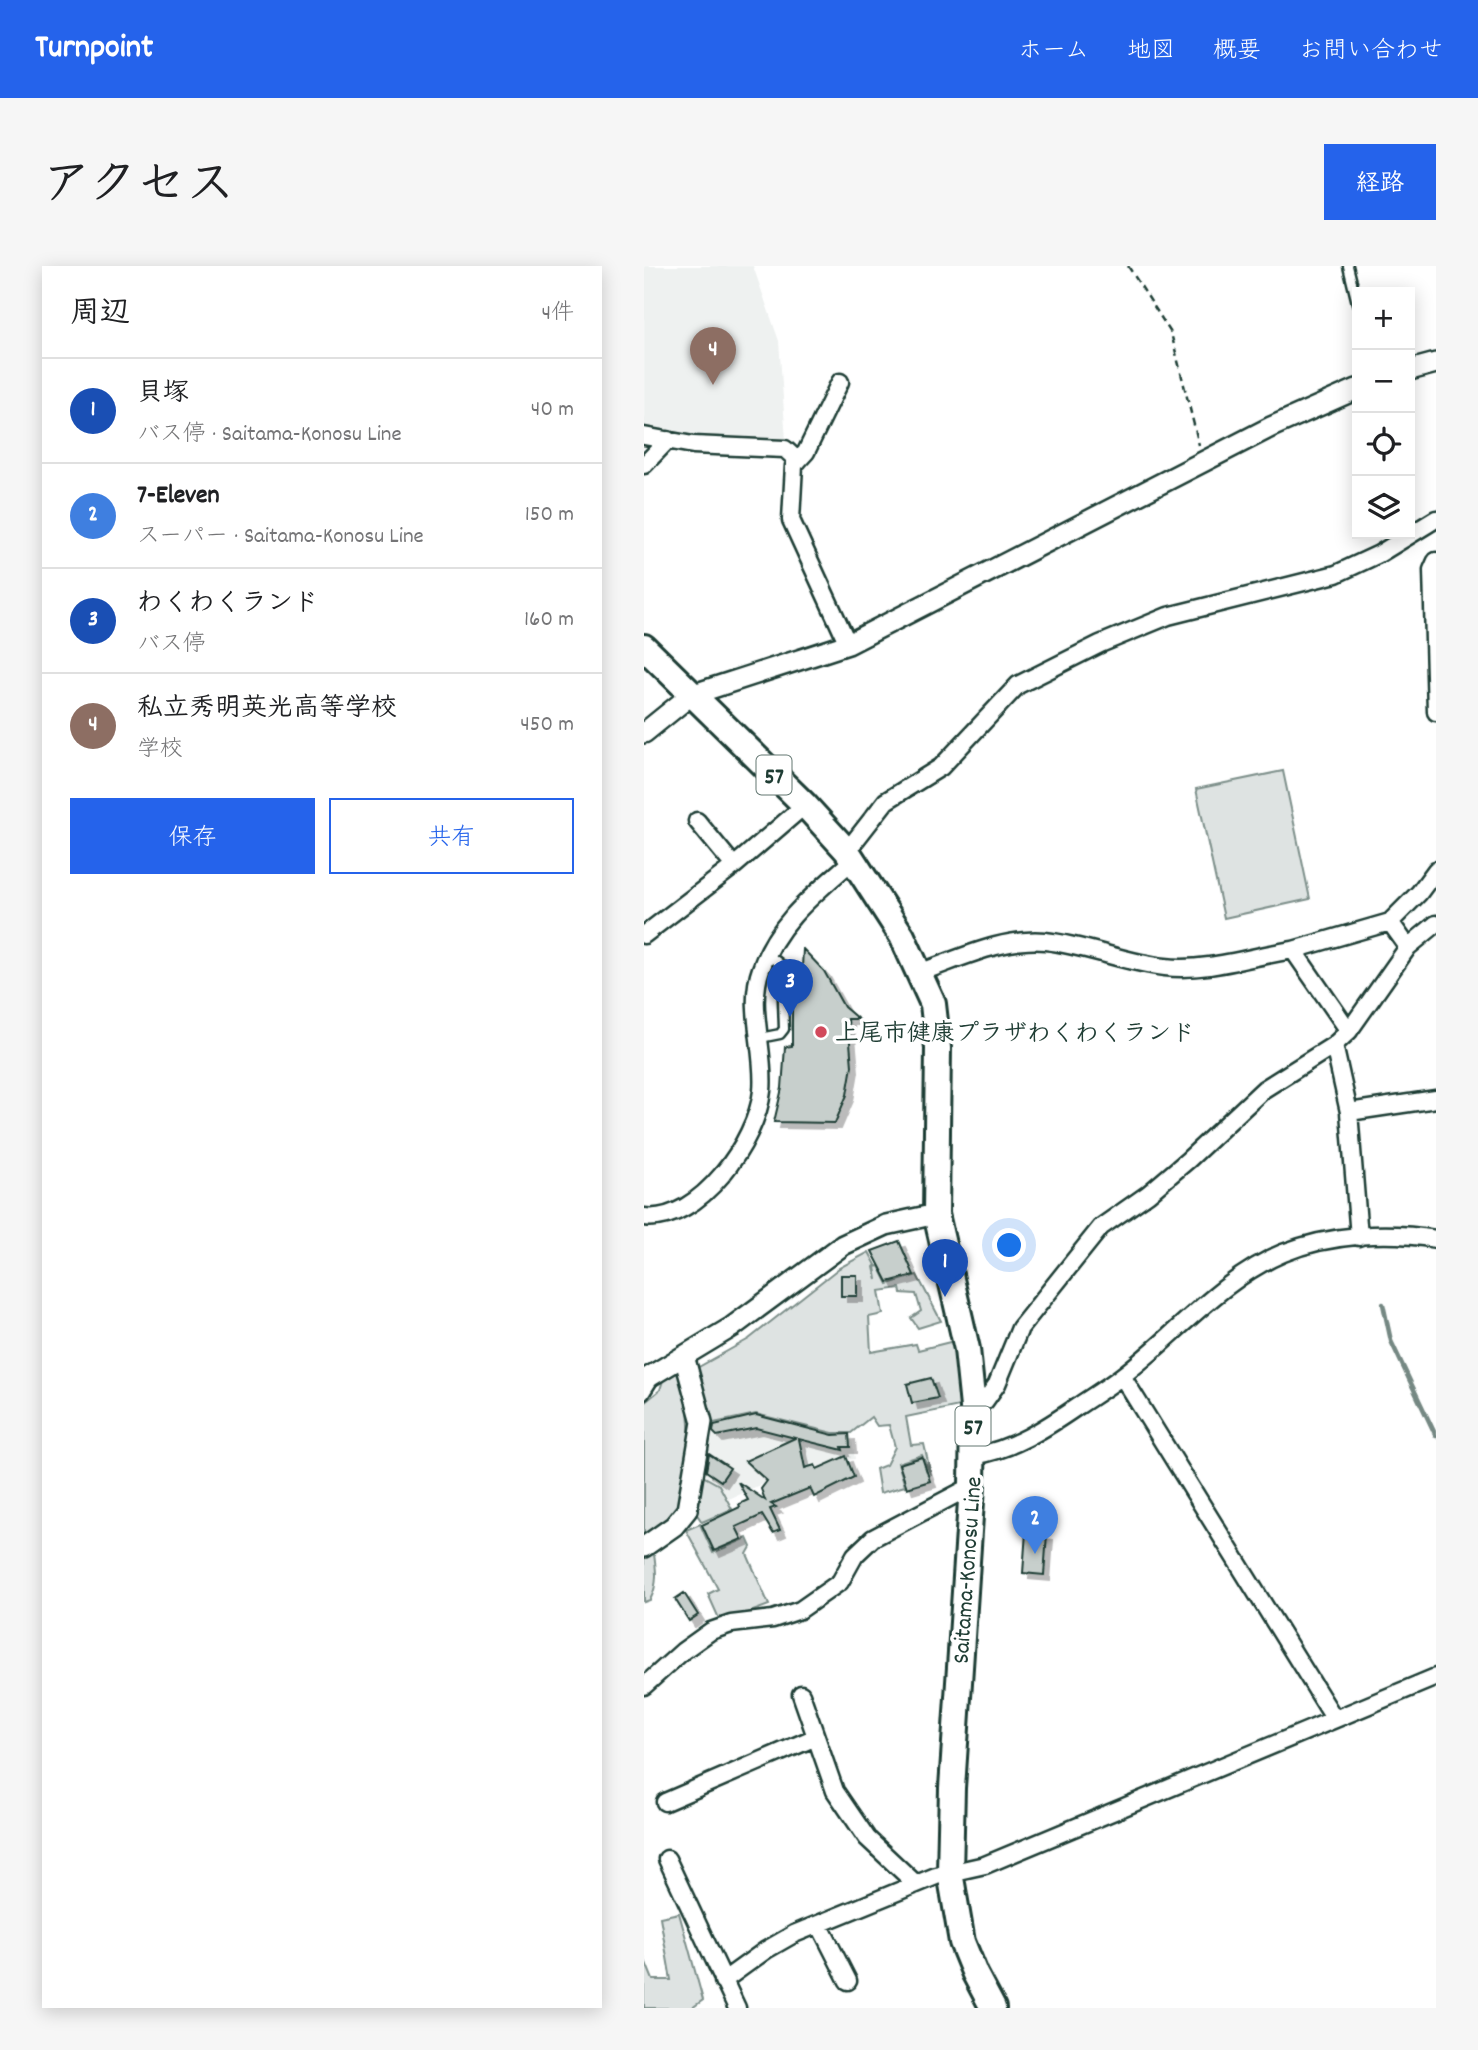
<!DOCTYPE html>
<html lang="ja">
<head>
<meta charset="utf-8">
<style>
  :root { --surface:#fff; --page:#f6f6f6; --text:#202124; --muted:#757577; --line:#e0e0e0; --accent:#2563eb }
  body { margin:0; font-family:Dekko,"Klee One",sans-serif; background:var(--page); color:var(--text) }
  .controls { position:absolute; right:21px; top:21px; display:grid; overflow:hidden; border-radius:0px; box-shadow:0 4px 18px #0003 }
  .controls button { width:63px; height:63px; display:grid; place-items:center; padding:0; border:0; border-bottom:2px solid var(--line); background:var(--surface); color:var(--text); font:35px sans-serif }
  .you { position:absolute; left:366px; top:980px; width:24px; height:24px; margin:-18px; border:5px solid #fff; border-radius:50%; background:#1a73e8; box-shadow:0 0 0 10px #1a73e833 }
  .badge { display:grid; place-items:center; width:46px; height:46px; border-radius:50%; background:var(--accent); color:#fff; font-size:23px; font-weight:700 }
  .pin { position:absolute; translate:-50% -58px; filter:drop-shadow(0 2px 4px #0008) }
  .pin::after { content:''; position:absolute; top:37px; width:24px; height:21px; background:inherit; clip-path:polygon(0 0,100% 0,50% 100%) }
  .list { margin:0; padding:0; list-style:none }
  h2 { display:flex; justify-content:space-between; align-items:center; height:91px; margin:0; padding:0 28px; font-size:30px }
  h2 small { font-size:23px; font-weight:400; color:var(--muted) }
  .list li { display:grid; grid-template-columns:46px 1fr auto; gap:21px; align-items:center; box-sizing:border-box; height:105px; padding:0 28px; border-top:2px solid var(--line) }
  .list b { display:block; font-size:26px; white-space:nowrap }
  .list p { margin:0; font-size:23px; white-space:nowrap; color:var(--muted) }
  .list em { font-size:23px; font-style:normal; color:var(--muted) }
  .actions { display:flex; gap:14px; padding:21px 28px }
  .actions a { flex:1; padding:16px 0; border:2px solid var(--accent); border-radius:0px; text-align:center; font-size:24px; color:var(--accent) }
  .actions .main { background:var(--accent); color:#fff }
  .icon { flex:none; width:38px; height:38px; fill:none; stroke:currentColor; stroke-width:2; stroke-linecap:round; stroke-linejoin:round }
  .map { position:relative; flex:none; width:792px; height:1742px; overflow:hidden; border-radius:0px }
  header { display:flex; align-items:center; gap:42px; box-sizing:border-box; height:98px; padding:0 35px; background:var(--accent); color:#fff }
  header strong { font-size:33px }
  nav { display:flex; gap:38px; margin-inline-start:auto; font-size:24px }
  .intro { display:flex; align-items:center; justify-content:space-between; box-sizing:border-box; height:168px; padding:0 42px }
  h1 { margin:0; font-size:49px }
  .button { padding:18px 32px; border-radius:0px; background:var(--accent); color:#fff; font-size:24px; font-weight:700 }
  main { display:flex; gap:42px; padding:0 42px }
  aside { flex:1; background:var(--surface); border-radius:0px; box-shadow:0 4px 18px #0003 }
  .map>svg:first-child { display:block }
  .built { fill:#eef1f0 }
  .green { fill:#dee3e2; stroke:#7e908b; stroke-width:2 }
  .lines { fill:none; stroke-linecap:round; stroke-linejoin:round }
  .stream { stroke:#758883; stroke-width:4.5 }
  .building { fill:#c7cfcc; stroke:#1f3d34; stroke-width:2; filter:url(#shadow) }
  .service-casing { stroke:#1f3d34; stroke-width:13 }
  .minor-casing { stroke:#1f3d34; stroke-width:21 }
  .tertiary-casing { stroke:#1f3d34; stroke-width:24 }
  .primary-casing { stroke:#1f3d34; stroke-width:30 }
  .path { stroke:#1f3d34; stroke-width:2.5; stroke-dasharray:7 5; stroke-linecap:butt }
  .service { stroke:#fff; stroke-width:8 }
  .minor { stroke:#fff; stroke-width:16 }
  .tertiary { stroke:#fff; stroke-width:19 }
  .primary { stroke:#fff; stroke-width:24 }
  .poi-dot { fill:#d1495b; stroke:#fff; stroke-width:2.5 }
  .labels { text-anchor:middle; stroke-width:7; stroke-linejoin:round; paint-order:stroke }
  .shield { fill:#fff; stroke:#627771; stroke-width:2 }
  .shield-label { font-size:23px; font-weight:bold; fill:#1f3d34 }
  .poi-label { font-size:24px; font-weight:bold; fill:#1f3d34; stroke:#fff; text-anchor:start }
  .street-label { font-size:24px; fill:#1f3d34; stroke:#fff }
</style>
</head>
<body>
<header>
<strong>Turnpoint</strong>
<nav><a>ホーム</a><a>地図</a><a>概要</a><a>お問い合わせ</a></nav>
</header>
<div class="intro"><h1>アクセス</h1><a class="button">経路</a></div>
<main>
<aside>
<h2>周辺<small>4件</small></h2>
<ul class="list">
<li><span class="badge" style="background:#1a4fb4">1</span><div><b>貝塚</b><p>バス停 · Saitama-Konosu Line</p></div><em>40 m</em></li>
<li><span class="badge" style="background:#3f7fe0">2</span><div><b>7-Eleven</b><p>スーパー · Saitama-Konosu Line</p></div><em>150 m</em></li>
<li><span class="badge" style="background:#1a4fb4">3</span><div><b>わくわくランド</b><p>バス停</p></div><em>160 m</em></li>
<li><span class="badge" style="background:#8d6e63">4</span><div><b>私立秀明英光高等学校</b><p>学校</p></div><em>450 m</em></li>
</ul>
<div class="actions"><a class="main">保存</a><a>共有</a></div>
</aside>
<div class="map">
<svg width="792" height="1742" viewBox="0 0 792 1742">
  <defs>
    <filter id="shadow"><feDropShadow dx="6" dy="6" stdDeviation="0" flood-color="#0004"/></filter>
  </defs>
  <rect width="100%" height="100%" fill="#fff"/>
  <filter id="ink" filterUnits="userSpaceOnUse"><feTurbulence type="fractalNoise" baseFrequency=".0143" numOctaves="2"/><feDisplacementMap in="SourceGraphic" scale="14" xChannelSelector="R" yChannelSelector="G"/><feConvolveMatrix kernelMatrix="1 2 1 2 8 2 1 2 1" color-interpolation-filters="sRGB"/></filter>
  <g filter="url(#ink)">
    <path class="built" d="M0,0H109L135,75L142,175L135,179L49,172L0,162Z
      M112,1148L189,1168L207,1167L211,1193L195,1195L187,1201L184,1197L174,1201L171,1197L148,1204L85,1233L75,1219L57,1209L65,1158Z"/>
    <path class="green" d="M639,505L666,633L580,652L552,523Z
      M225,986L232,999L230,1001L233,1014L231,1001L235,1000L244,1018L273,1009L297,1055L274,1062L267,1052L277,1045L272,1028L257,1027L256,1022L235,1025L239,1048L225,1051L227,1086L272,1078L274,1084L310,1075L320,1139L262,1151L267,1179L280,1178L287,1209L278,1189L254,1197L261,1220L236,1227L232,1203L242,1199L251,1181L245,1159L233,1160L227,1151L207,1167H189L112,1148L65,1158L53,1102L105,1073L195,1002Z
      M33,1106C51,1138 47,1204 34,1238C29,1252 12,1263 0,1272V1137L16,1124L21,1108Z
      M57,1209L75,1219L88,1243L58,1256L54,1250L49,1248Z
      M56,1258L69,1287L103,1272L107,1281L103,1288L125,1339L77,1357L64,1328L74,1323L42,1264Z
      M9,1282C12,1301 15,1317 6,1334L0,1336V1289Z
      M35,1647L59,1734L48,1742H0V1692L9,1714H27L16,1651Z"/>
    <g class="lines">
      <path class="stream" d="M739,1038L747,1075L792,1170"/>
    </g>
    <path class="building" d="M159,683L180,705L200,741L214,753H204L208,800L203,829L191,857L130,856L138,822L141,781L148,780V728L157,719Z
      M255,975L270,1009L244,1016L228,985Z
      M197,1009H213V1030H197Z
      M287,1112L294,1132L268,1137L263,1118Z
      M112,1149L189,1169L205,1168L206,1181H198L199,1184L155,1173L161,1202L171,1199L173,1203L202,1190L210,1211L170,1231L166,1222L127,1238L132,1241L126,1243L136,1264L129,1267L118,1249L92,1261L98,1273L70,1285L58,1259L96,1241L95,1238L104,1234L94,1216L121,1234L117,1223L123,1215L101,1195L151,1172L112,1162L73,1170L69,1166L70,1159Z
      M65,1188L86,1202L77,1215L62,1205Z
      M278,1191L286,1215L263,1222L255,1198Z
      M382,1266L403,1268L400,1309L379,1307Z
      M40,1327L54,1349L45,1355L31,1333Z"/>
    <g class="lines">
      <defs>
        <path id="service" d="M704,0L713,37
          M116,772L136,768L140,763L138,706L136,698L123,688
          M0,1129L10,1113"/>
        <path id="minor" d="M196,116L162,186L150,199L147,254L204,378
          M0,170L49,179L141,183L154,195
          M0,199L24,174
          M792,295L788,304L792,446
          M53,555L90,600
          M203,585L242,535L297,501L374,419L456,378L524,350L692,308L735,288L792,253
          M0,669L90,600L161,539
          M764,681L746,656L775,627L792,604
          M649,684L746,656
          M277,706C315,693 359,671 401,675C442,679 481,697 521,701C563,706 608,690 649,684L705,765
          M690,779L705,846L715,971
          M705,846L792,833
          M0,951C55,958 113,874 118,825C122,786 103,740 117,703C134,655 172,627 209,594
          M478,1110L690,1452
          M329,1141L341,1135L353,1118L376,1062L457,961L504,928L544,894L620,823L690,779L705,765L764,681L792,658
          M329,1190C368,1184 402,1162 434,1140C449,1130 464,1121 478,1110C531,1070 577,1013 639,987C686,968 743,965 792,973
          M0,1420L39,1385L67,1365L87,1358L129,1353L156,1344L196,1316L211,1289L229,1272L328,1220
          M157,1428L191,1525L223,1572L272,1618
          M21,1536L172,1471
          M23,1593L93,1742
          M175,1658L204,1715
          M79,1715L122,1684L150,1668L292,1610L341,1599L792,1411"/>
        <path id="tertiary" d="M766,104L792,97
          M0,467L47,429L204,378L627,161L713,123
          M0,1114L88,1061L199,979L242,959L292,948
          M0,1281L30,1260L43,1244L58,1156L40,1090"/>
        <path id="primary" d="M0,381L161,539L203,585L258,670L289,738L294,782L292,948L323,1083L329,1141L328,1220L308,1522L306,1606L318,1676L331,1708L349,1742"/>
      </defs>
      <use href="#service" class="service-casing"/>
      <use href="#minor" class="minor-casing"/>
      <use href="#tertiary" class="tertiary-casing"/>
      <use href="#primary" class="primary-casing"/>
      <path class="path" d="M484,0L527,67L555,179"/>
      <use href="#service" class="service"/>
      <use href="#minor" class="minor"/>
      <use href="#tertiary" class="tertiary"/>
      <use href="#primary" class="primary"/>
    </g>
  </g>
  <circle class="poi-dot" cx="177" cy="766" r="7"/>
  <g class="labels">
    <g class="shield">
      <rect x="112.5" y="489.5" width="35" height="39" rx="5"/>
      <rect x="311.5" y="1140.5" width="35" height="39" rx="5"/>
    </g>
    <g class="shield-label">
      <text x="130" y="517">57</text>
      <text x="329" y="1168">57</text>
    </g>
    <g class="poi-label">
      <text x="191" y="774">上尾市健康プラザわくわくランド</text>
    </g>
    <g class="street-label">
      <text transform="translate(322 1304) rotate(-86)" y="8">Saitama-Konosu Line</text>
    </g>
  </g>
</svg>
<div class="controls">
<button>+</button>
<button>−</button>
<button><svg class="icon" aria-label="locate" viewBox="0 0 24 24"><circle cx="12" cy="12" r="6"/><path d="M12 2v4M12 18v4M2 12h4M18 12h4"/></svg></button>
<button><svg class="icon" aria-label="layers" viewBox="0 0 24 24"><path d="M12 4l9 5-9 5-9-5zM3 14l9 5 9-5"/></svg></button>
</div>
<div class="you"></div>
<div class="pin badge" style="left:301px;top:1031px;background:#1a4fb4">1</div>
<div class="pin badge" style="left:391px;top:1288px;background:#3f7fe0">2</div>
<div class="pin badge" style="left:146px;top:751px;background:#1a4fb4">3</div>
<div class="pin badge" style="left:69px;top:119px;background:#8d6e63">4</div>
</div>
</main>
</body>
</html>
